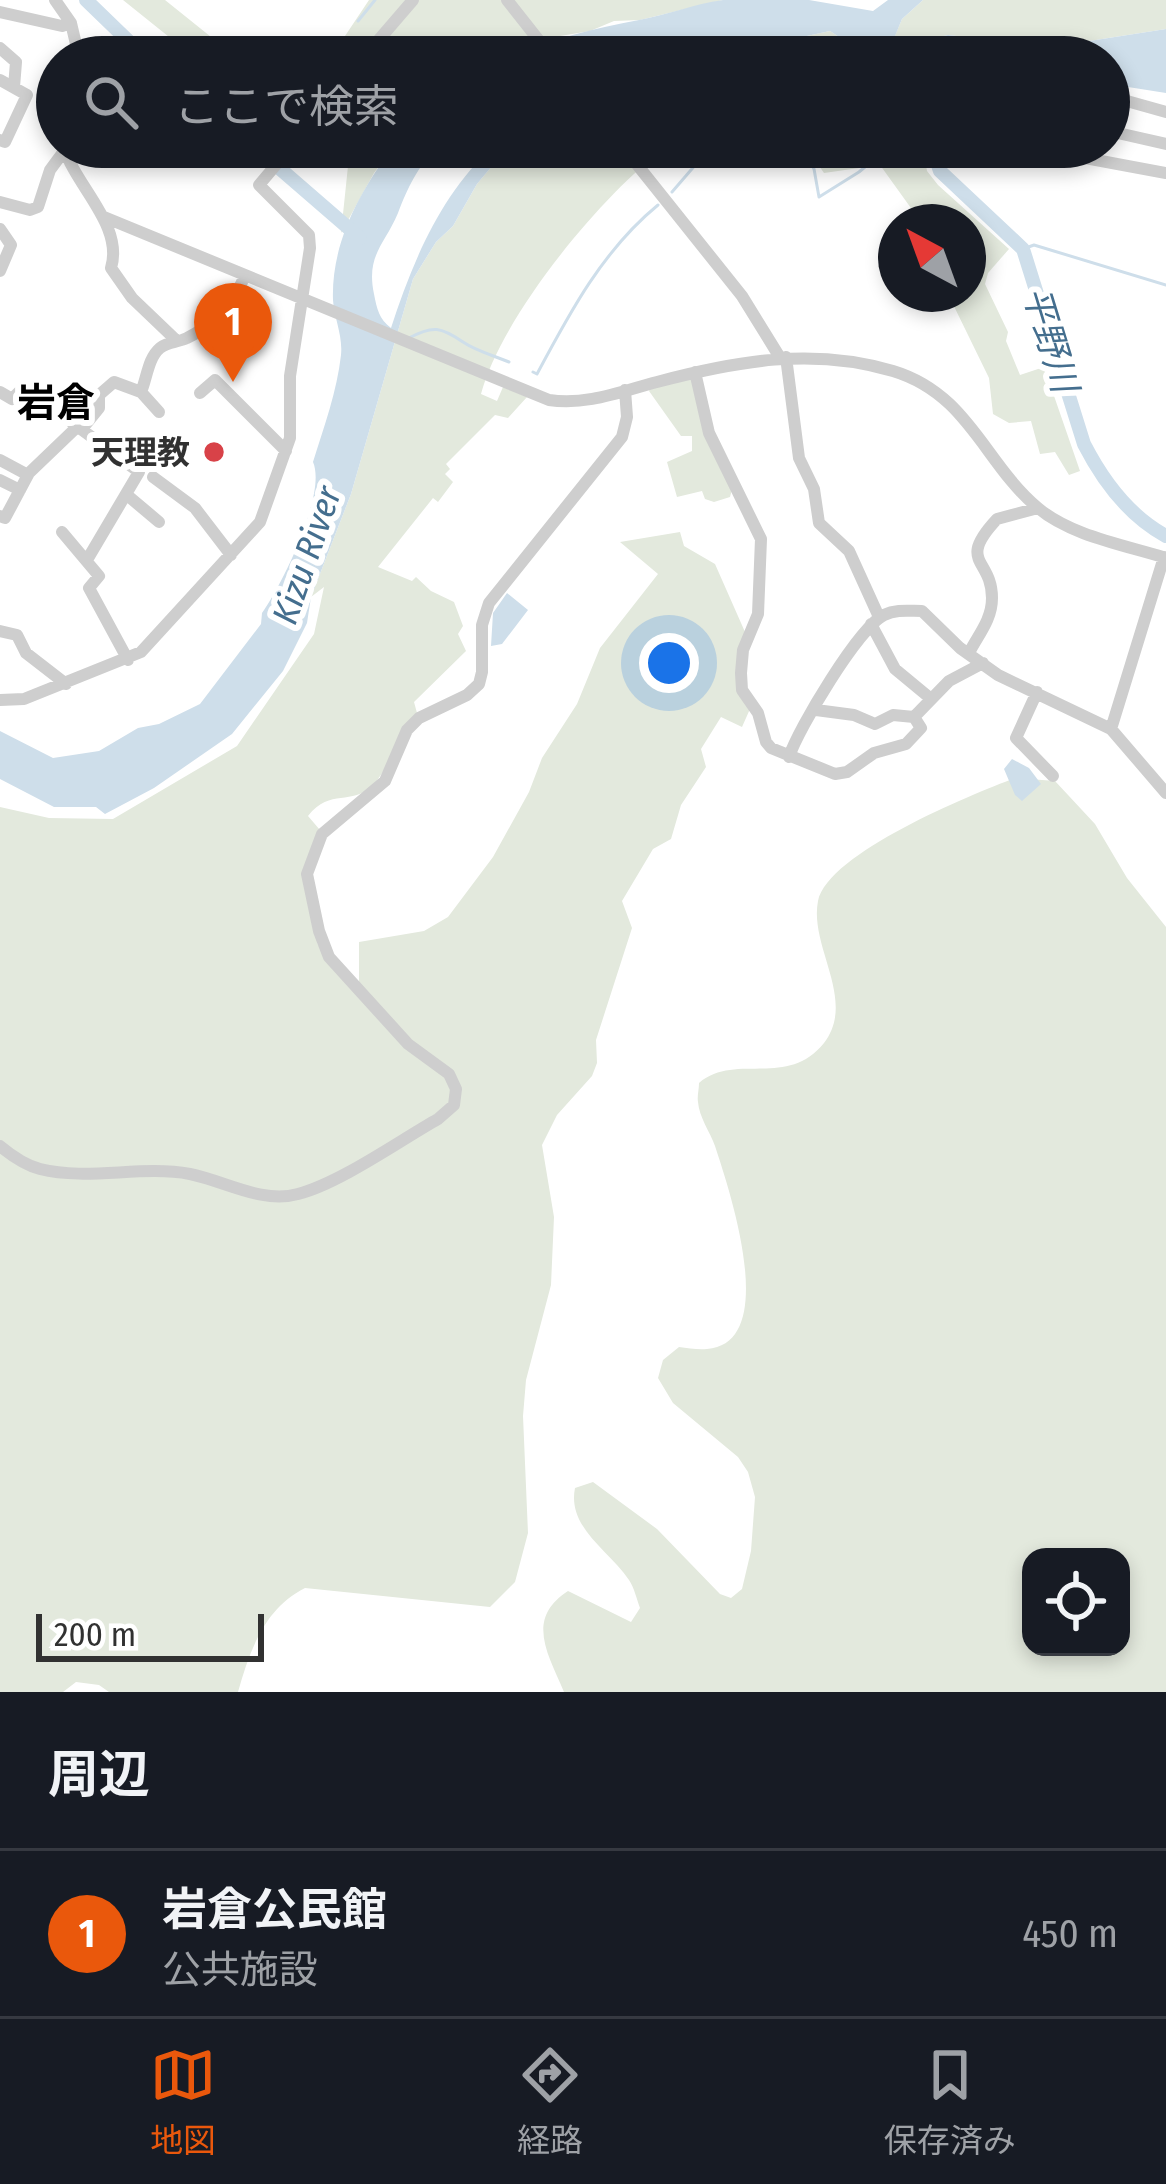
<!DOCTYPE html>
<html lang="ja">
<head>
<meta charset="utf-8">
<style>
  :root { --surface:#171b24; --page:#242831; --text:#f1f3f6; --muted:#9ea1a6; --line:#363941; --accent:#ea580c }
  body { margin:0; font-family:"Fira Sans Condensed","Noto Sans JP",sans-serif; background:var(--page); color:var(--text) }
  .controls { position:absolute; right:36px; bottom:36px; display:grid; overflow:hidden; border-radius:24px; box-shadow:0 6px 18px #0003 }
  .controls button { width:108px; height:108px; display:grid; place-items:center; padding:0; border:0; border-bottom:3px solid var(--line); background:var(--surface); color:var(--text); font:60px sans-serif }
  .compass { position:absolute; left:878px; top:204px; width:108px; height:108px; border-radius:50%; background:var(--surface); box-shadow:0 6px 18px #0003; rotate:319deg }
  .scale { position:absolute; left:36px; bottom:30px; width:228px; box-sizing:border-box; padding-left:12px; border:6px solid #313131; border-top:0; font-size:33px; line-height:42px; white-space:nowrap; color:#313131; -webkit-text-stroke:9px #fff; paint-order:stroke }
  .you { position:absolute; left:669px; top:663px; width:42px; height:42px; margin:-30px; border:9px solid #fff; border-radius:50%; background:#1a73e8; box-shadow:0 0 0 18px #1a73e833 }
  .badge { display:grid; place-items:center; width:78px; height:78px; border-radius:50%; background:var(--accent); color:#fff; font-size:39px; font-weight:700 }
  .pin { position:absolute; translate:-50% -99px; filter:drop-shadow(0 3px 6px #0008) }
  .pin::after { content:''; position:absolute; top:63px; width:42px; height:36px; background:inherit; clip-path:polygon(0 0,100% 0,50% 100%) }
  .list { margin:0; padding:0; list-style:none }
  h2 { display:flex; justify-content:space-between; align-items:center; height:156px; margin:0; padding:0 48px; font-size:51px }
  h2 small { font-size:39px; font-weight:400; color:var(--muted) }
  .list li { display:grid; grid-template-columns:78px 1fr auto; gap:36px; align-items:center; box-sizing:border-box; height:168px; padding:0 48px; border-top:3px solid var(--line) }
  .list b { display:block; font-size:45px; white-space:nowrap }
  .list p { margin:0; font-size:39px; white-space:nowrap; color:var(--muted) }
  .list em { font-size:39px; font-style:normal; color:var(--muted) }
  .icon { flex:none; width:66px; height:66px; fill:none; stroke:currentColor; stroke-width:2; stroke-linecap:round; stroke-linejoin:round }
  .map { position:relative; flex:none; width:1166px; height:1692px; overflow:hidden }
  .search { position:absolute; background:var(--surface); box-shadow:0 6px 18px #0003; left:36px; right:36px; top:36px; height:132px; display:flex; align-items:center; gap:30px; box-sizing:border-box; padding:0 42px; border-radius:66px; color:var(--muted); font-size:45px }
  .sheet { height:324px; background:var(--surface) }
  nav { display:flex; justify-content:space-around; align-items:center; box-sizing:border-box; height:168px; border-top:3px solid var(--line); background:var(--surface); font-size:33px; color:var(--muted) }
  nav a { display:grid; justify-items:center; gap:6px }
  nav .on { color:var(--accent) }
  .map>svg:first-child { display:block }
  .green { fill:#e3e9dd; fill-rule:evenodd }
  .water { fill:#cedeea }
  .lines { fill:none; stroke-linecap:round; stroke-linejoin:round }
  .stream { stroke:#cedeea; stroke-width:3 }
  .river { stroke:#cedeea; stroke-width:14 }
  .minor { stroke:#cecece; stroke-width:12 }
  .poi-dot { fill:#d84248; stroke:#fff; stroke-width:4.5 }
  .labels { text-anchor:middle; stroke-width:12; stroke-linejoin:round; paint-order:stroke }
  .poi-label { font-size:33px; font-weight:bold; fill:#313131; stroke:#fff; text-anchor:end }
  .water-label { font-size:36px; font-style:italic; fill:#446e8e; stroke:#fff }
  .quarter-label { font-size:39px; font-weight:bold; fill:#000; stroke:#fff }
</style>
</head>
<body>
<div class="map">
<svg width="1166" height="1692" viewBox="0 0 1166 1692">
  <rect width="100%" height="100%" fill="#fff"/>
  <path class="green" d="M123,0H165L236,57H194Z
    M369,0H407L358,57H331Z
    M418,0H723L640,20L614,21L590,31L560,36L510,57H369Z
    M923,0H1166V29L1051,47L948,35L923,41L894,38L902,19Z
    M830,31L869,57H616L626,52H675L738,43L765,45Z
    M350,147H393L374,173L341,233Z
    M508,147H666C602,194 501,317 481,394L497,401L503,387L527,397L508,418L495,415L446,464L450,469L445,474L453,482L438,502L433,498L378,567L412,581L416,577L431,591L454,602L463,626L458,634L466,651L414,702L417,713C393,735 393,764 373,785C351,807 331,787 308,816L320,830L304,867L318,945L359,985V942L424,931L448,917L493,857L529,792L542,758L577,704L600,648L658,574L620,542L680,532L684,546L715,564L745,632L741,649L750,709L742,727L721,717L701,749L706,767L681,805L671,839L653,849L622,901L632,928L596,1040L597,1063L592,1076L557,1115L542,1145L554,1217L551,1285L526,1380L523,1416L528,1533L515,1582L490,1607L305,1588C264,1609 250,1650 238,1692H109L99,1685L76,1682L63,1692H0V807L49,818L113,819L237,746L314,634L324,587L311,597L351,494L413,279L436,242L453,226L477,184Z
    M806,147H923L927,171L938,185L1009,249L988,273L985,284L1008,332L1006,341L1020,375L1044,367L1080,471L1069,475L1055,452L1040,454L1031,421L1009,423L993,414L989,378L948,294H968V222H921L880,165L824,173Z
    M691,376L733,486L730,497L714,502L705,499L702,491L677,497L667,462L692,451V436H681L649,391L652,386Z
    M1015,778L1055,781L1095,824L1127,878L1166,927V1692H564C548,1654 525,1619 568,1591L631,1622L640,1608C637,1600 634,1587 629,1580C609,1550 567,1528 575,1488L593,1482L657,1529L720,1594L731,1598L742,1589L751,1551L755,1497L748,1472L738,1457L673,1403L658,1378L663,1360L679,1347C688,1348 698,1350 707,1349C782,1343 728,1186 715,1146C710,1132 699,1117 698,1102C697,1096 699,1090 699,1083C735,1052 787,1089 824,1043C857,1000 809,947 818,901C828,853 970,795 1015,778ZM1031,1557H1121V1647H1031Z"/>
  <path class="water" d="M723,0H809L873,11L888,0H923L902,19L895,36L923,41L948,35L1051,47L1166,29V93L1109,84V57H869L830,31L765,45L738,43L675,52H626L616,57H510C553,39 594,28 639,20C667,15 694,4 723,0Z
    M393,147H437C417,168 408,187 398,213C384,246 366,255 374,294C377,309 379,319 391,328C412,263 441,193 493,147H508L477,184L453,226L436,242L413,279L351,494L311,597L307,623L283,671L232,734L154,788L105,814L96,807H54L0,779V731L53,758L99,751L138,728L159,724L200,704L261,624L262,613C282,585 327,494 313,462C324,427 337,391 341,355C343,335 334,318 333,300C331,243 360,191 393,147Z
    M507,593L528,610L502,644L491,646L493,613Z
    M1012,759L1029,768L1041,784L1022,801L1015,795L1004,769Z"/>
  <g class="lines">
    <path class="stream" d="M358,21L375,0
      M802,147L814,169L819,197L859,172L889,147
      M672,192L697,163L721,147
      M1023,249L1034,245L1166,285
      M409,338C433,325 441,327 463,342C476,351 495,356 509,362
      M533,372L537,374C570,312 603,250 658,205"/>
    <path class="river" d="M86,0L145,57
      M255,147L360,238
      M932,147L940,171L1023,249L1084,444C1103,481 1129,516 1166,536"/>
    <path class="minor" d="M55,0L71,23L79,57
      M507,0L552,57
      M0,12L62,26L71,23
      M0,48L16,62L14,87
      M364,57L413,0
      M0,80L27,95L5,142L0,140
      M1109,96L1166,112
      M1109,131L1166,144
      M64,147C75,186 124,225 111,268L132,298L177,341
      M623,147L742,296L779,356
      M1026,147L1166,173
      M0,202L30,210L38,207L50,170L64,151
      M104,217L549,400C586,406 622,391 657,382C736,361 813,347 893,371C969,394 984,463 1038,508C1071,536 1125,545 1166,558
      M0,229L11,245L0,271
      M786,357L799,458L814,489L819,523L849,551L879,617
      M695,372L709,433L761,539L758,614L743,650L741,673L742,690L758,713L766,742L771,748L835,774L847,772L874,753L906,744L921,728L914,717L949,681L983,663
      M0,392L12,399L24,387L139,472L87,560
      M141,392C147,378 148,358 160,348C168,341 177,343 187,338C209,328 237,298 245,275
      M200,393L215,380L286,451
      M82,429L99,408V395L114,382L141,392L159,412
      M0,460L28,475
      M153,477L195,508L231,555
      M0,480L20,490
      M127,495L159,522
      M0,516L5,518L29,473L77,427
      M62,532L99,576L89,588L128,660
      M871,624L895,669L930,698
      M0,631L17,635L26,653L66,684
      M969,653C978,635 992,620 992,598C992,558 956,563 997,519L1038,508
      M1037,692L1016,738L1053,776
      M0,700L24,699L141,652L260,522L290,438V376L310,248L309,235L259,185L291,147
      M816,710L854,715L875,724L893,715L914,717
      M1111,729L1164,557
      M789,757C798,729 859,627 884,615C896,609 909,611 922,611L960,648L998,675L1111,729L1166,793
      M0,1146C12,1156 25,1165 40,1169C88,1181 141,1165 190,1174C225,1181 262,1204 298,1194C340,1183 399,1141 438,1119L454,1105L456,1089L449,1074L408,1044L329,957L319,931L307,874L322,834L385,781L407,730L419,718L467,695L479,684L482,672V625L489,603L622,437L627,417L625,390"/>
  </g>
  <circle class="poi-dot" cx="214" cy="452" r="12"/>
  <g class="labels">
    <g class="poi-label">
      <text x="190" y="464">天理教</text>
    </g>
    <g class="water-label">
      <text transform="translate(1051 339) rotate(73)" y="13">平野川</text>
      <text transform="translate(306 555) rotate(-71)" y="13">Kizu River</text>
    </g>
    <g class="quarter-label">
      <text x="56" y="416">岩倉</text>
    </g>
  </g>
</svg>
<div class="controls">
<button><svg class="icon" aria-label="locate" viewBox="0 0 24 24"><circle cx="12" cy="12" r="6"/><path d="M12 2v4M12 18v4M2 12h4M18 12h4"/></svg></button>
</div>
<svg class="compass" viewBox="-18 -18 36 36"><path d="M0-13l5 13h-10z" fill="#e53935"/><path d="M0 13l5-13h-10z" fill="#9ea1a6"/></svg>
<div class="scale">200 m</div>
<div class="you"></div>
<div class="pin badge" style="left:233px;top:382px">1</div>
<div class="search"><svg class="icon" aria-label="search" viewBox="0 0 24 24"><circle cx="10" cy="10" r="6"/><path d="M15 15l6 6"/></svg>ここで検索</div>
</div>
<section class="sheet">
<h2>周辺<small></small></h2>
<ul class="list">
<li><span class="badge">1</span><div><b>岩倉公民館</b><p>公共施設</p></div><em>450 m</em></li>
</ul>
</section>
<nav>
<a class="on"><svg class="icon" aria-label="map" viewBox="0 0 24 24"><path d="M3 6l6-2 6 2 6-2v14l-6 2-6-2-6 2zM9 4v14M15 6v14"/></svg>地図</a>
<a><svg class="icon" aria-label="directions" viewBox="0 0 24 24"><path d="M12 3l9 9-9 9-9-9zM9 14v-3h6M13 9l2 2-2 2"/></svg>経路</a>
<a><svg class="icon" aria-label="saved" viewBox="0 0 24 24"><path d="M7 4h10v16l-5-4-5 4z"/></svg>保存済み</a>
</nav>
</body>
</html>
